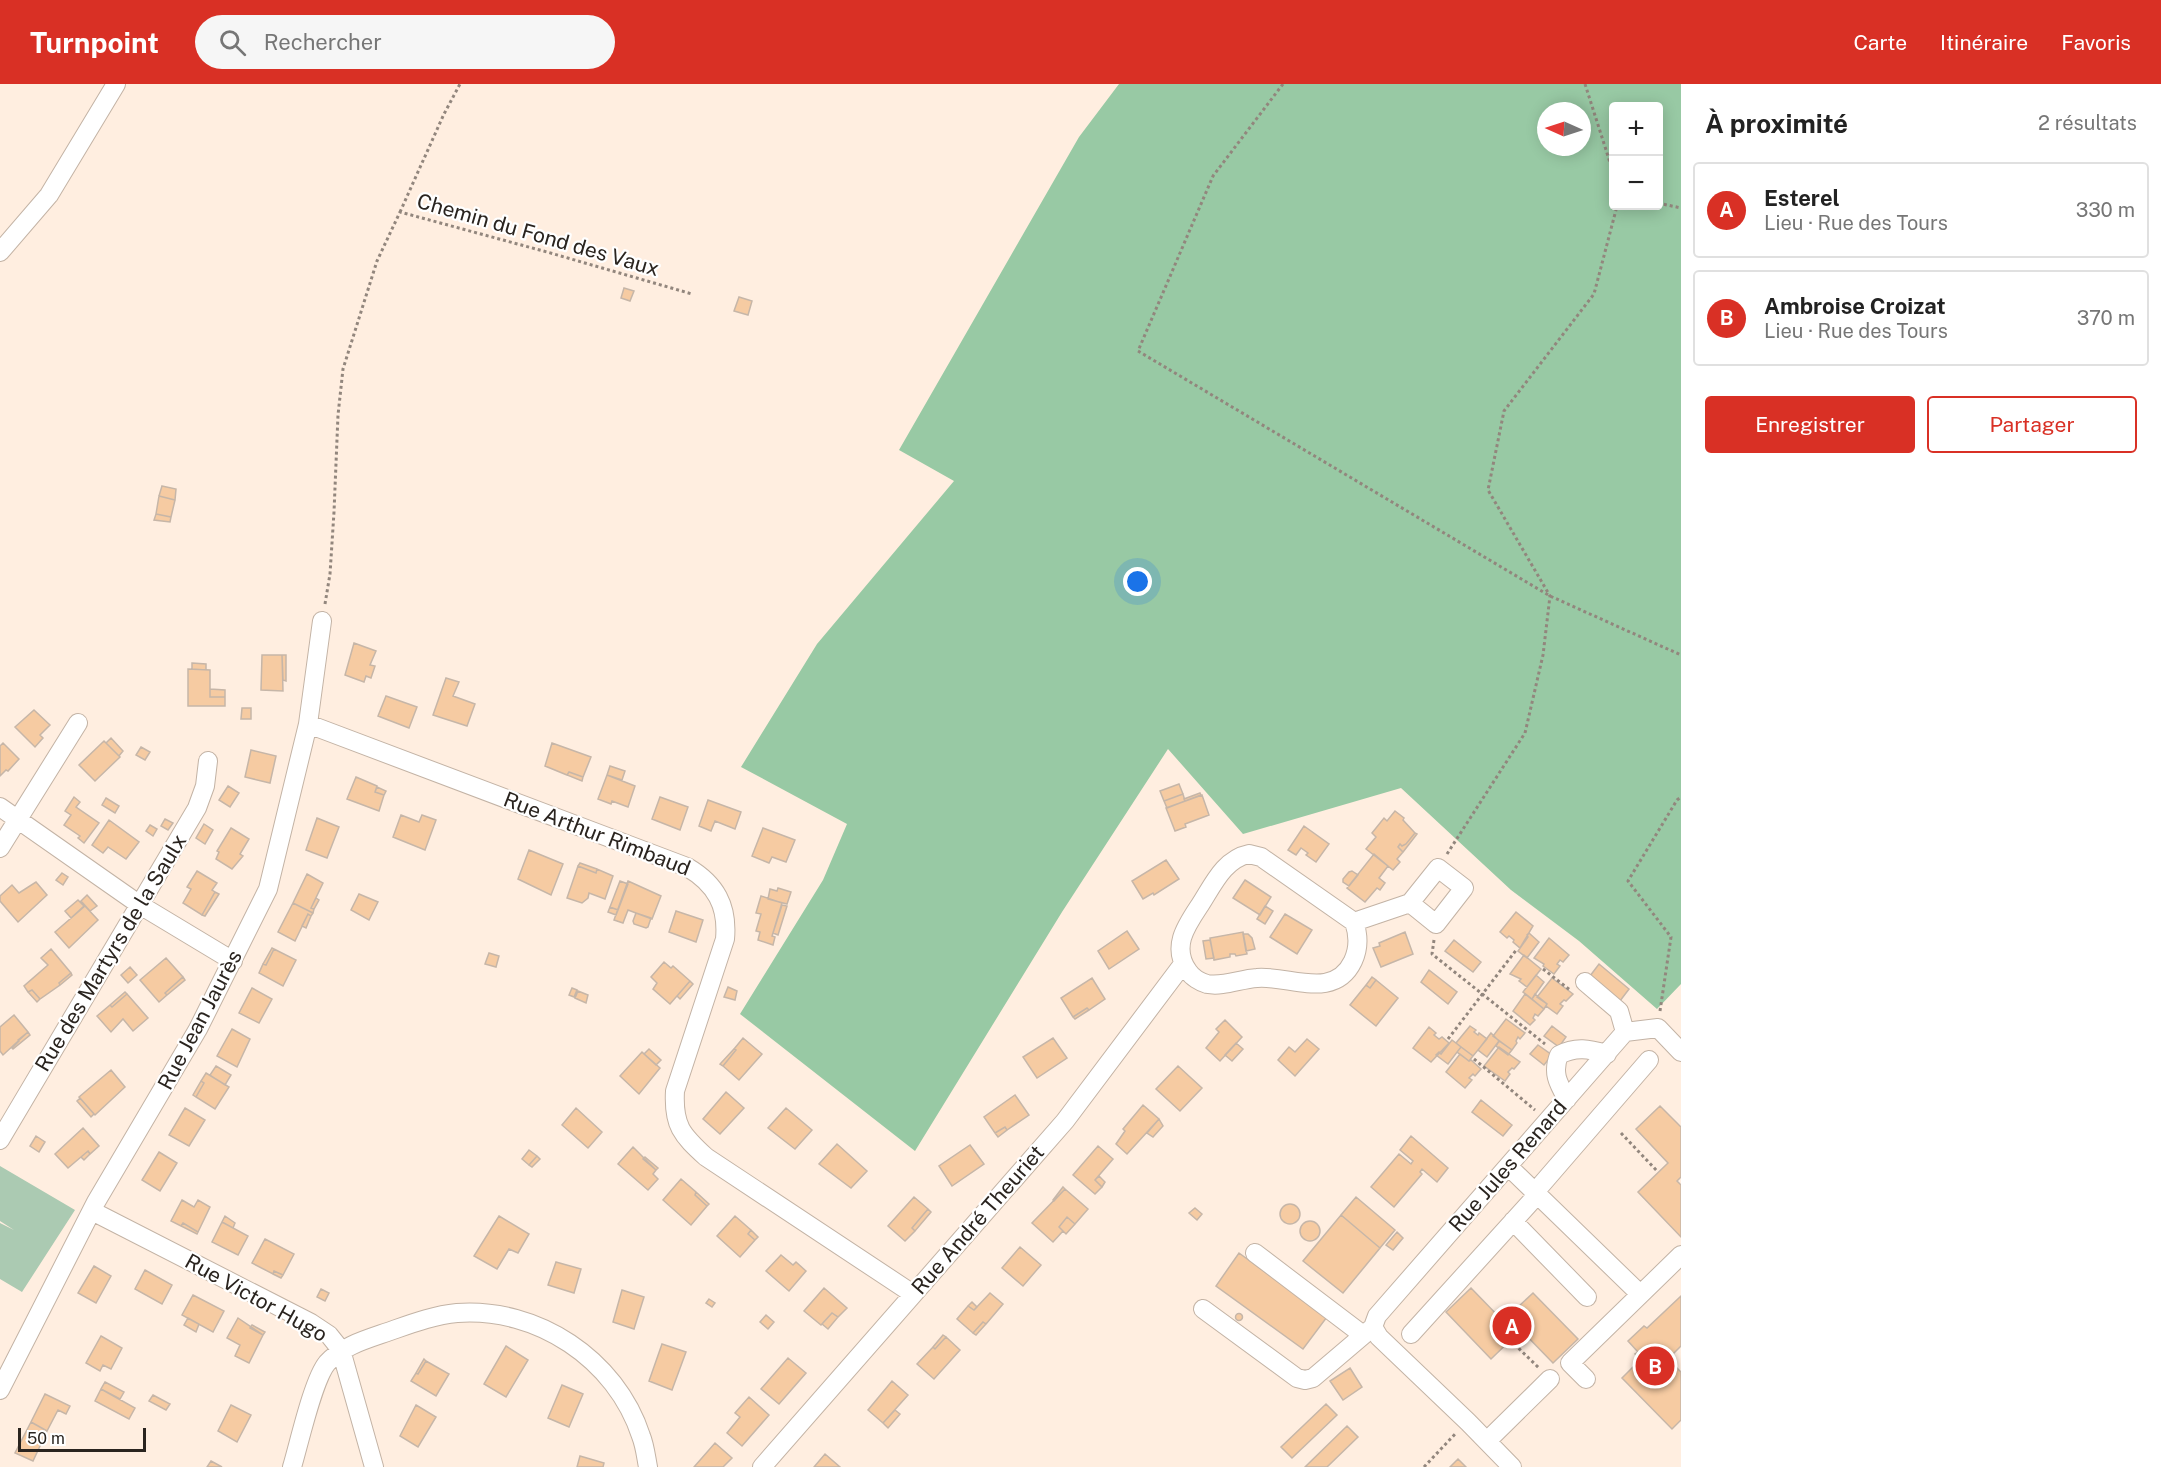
<!DOCTYPE html>
<html lang="fr">
<head>
<meta charset="utf-8">
<style>
  :root { --surface:#fff; --page:#f6f6f6; --text:#222; --muted:#767676; --line:#e0e0e0; --accent:#d93025 }
  body { margin:0; font-family:"Public Sans",sans-serif; background:var(--page); color:var(--text) }
  .controls { position:absolute; right:18px; top:18px; display:grid; overflow:hidden; border-radius:6px; box-shadow:0 3px 15px #0003 }
  .controls button { width:54px; height:54px; display:grid; place-items:center; padding:0; border:0; border-bottom:2px solid var(--line); background:var(--surface); color:var(--text); font:30px sans-serif }
  .compass { position:absolute; left:1537px; top:18px; width:54px; height:54px; border-radius:50%; background:var(--surface); box-shadow:0 3px 15px #0003; rotate:273deg }
  .scale { position:absolute; left:18px; bottom:15px; width:128px; box-sizing:border-box; padding-left:6px; border:3px solid #2a241f; border-top:0; font-size:16px; line-height:21px; white-space:nowrap; color:#2a241f; -webkit-text-stroke:4px #fff; paint-order:stroke }
  .you { position:absolute; left:1138px; top:498px; width:21px; height:21px; margin:-15px; border:4px solid #fff; border-radius:50%; background:#1a73e8; box-shadow:0 0 0 9px #1a73e833 }
  .badge { display:grid; place-items:center; width:39px; height:39px; border-radius:50%; background:var(--accent); color:#fff; font-size:20px; font-weight:700 }
  .pin { position:absolute; translate:-50% -50%; border:3px solid #fff; box-shadow:0 2px 6px #0006 }
  .list { margin:0; padding:0; list-style:none }
  h2 { display:flex; justify-content:space-between; align-items:center; height:78px; margin:0; padding:0 24px; font-size:26px }
  h2 small { font-size:20px; font-weight:400; color:var(--muted) }
  .list li { display:grid; grid-template-columns:39px 1fr auto; gap:18px; align-items:center; box-sizing:border-box; height:96px; margin:0 12px 12px; padding:0 12px; border:2px solid var(--line); border-radius:6px }
  .list b { display:block; font-size:22px; white-space:nowrap }
  .list p { margin:0; font-size:20px; white-space:nowrap; color:var(--muted) }
  .list em { font-size:20px; font-style:normal; color:var(--muted) }
  .actions { display:flex; gap:12px; padding:18px 24px }
  .actions a { flex:1; padding:14px 0; border:2px solid var(--accent); border-radius:6px; text-align:center; font-size:21px; color:var(--accent) }
  .actions .main { background:var(--accent); color:#fff }
  .icon { flex:none; width:33px; height:33px; fill:none; stroke:currentColor; stroke-width:2; stroke-linecap:round; stroke-linejoin:round }
  .map { position:relative; flex:none; width:1681px; height:1383px; overflow:hidden }
  header { display:flex; align-items:center; gap:36px; box-sizing:border-box; height:84px; padding:0 30px; background:var(--accent); color:#fff }
  header strong { font-size:28px }
  nav { display:flex; gap:33px; margin-inline-start:auto; font-size:21px }
  .search { width:420px; height:54px; background:var(--page); display:flex; align-items:center; gap:15px; box-sizing:border-box; padding:0 21px; border-radius:33px; color:var(--muted); font-size:22px }
  main { display:flex }
  aside { flex:1; background:var(--surface) }
  .map>svg:first-child { display:block }
  .green { fill:#abcab2 }
  .forest { fill:#98c9a4; fill-rule:evenodd }
  .building { fill:#f6cba2; stroke:#c6b6a8; stroke-width:1.5 }
  .lines { fill:none; stroke-linecap:round; stroke-linejoin:round }
  .minor-casing { stroke:#c3b3a5; stroke-width:20 }
  .path { stroke:#92867d; stroke-width:3; stroke-dasharray:3 3; stroke-linecap:butt }
  .minor { stroke:#fff; stroke-width:18 }
  .labels { text-anchor:middle; stroke-width:4.5; stroke-linejoin:round; paint-order:stroke }
  .street-label { font-size:21px; fill:#2a241f; stroke:#fff }
</style>
</head>
<body>
<header>
<strong>Turnpoint</strong>
<div class="search"><svg class="icon" aria-label="search" viewBox="0 0 24 24"><circle cx="10" cy="10" r="6"/><path d="M15 15l6 6"/></svg>Rechercher</div>
<nav><a>Carte</a><a>Itinéraire</a><a>Favoris</a></nav>
</header>
<main>
<div class="map">
<svg width="1681" height="1383" viewBox="0 0 1681 1383">
  <rect width="100%" height="100%" fill="#ffeee0"/>
  <path class="green" d="M0,1082L75,1126L22,1208L0,1195V1139L14,1146L0,1137Z"/>
  <path class="forest" d="M1119,0H1681V900L1657,925L1579,857L1511,806L1401,704L1243,750L1168,665L1062,828L915,1067L740,930L823,796L847,740L741,683L817,560L954,397L899,366L1079,53ZM1614,22H1658V122H1614ZM1546,27H1582V63H1546Z"/>
  <path class="building" d="M624,204L634,207L630,217L621,214Z
    M739,213L752,217L748,231L734,227Z
    M162,402L176,405L175,416L159,412Z
    M159,412L175,416L171,433L156,430Z
    M156,430L171,433L170,438L154,436Z
    M354,559L376,567L370,581L375,582L371,594L366,592L364,598L345,591Z
    M262,571H282L283,607L261,606Z
    M282,571H286V597L283,596Z
    M192,579L206,580V586L192,585Z
    M188,585L210,586V613H225V622H188Z
    M446,594L459,598L453,612L475,620L467,642L433,631Z
    M210,605L225,606V613H210Z
    M386,612L417,623L409,644L378,632Z
    M242,624H251V635H241Z
    M34,626L50,641L40,651L43,654L35,663L15,643Z
    M111,654L123,667L119,672L106,659Z
    M104,657L120,673L95,697L79,681Z
    M3,659L19,675L8,687L6,686L0,692V662Z
    M552,659L591,673L583,693L569,688L567,691L545,682Z
    M141,663L150,668L145,676L136,671Z
    M251,666L276,672L270,699L245,693Z
    M610,682L625,687L622,696L607,691Z
    M569,688L583,693L582,697L567,691Z
    M607,691L635,702L628,723L612,717L611,720L598,715Z
    M356,693L377,702L375,708L384,711L379,727L347,715Z
    M1179,700L1183,710L1164,717L1160,707Z
    M228,702L239,709L230,723L219,716Z
    M377,703L386,707L384,711L375,708Z
    M1200,709L1201,711L1185,717L1184,715Z
    M1183,710L1185,717L1167,724L1164,717Z
    M1202,711L1209,731L1185,740L1186,743L1175,747L1166,724Z
    M74,713L80,718L76,723L99,739L84,759L78,754L80,752L64,741L71,731L65,727Z
    M660,713L688,723L680,746L652,735Z
    M106,714L119,722L115,729L102,721Z
    M708,716L741,728L735,745L715,737L711,747L699,742Z
    M1395,727L1404,734L1403,736L1415,749L1406,760L1402,762L1400,760L1398,763L1403,768L1397,775L1400,778L1393,786L1366,765L1376,753L1372,749L1384,734L1387,737Z
    M401,731L419,738L422,731L436,736L425,766L393,753Z
    M317,734L339,743L327,774L306,766Z
    M165,735L173,739L168,746L161,742Z
    M109,736L139,758L126,775L108,763L103,769L92,761Z
    M204,740L213,746L205,760L196,754Z
    M150,741L157,745L153,752L146,747Z
    M1304,742L1329,760L1316,778L1306,771L1308,769L1301,764L1296,771L1288,766Z
    M231,744L249,755L240,770L243,772L232,785L216,775L219,768L217,767Z
    M763,744L795,756L786,778L772,773L769,779L752,772Z
    M1415,749L1417,750L1403,768L1398,763L1400,760L1402,762L1406,760Z
    M529,766L563,780L551,811L518,795Z
    M1374,770L1388,782L1379,794L1385,799L1380,806L1377,804L1365,818L1347,804Z
    M1166,776L1179,795L1154,811L1153,809L1143,815L1132,797Z
    M580,779L597,785L596,789L578,782Z
    M578,782L596,789L597,785L613,792L605,815L589,809L588,814L582,819L567,814Z
    M197,787L217,799L212,806L215,808L202,831L183,819L191,805L187,803Z
    M1352,787L1358,791L1349,802L1343,798V795L1349,788Z
    M62,789L68,793L63,801L56,796Z
    M307,790L323,799L311,824L314,825L313,829L293,819Z
    M1245,796L1271,813L1260,831L1233,814Z
    M620,797L628,800L618,826L610,823Z
    M628,797L661,812L652,835L628,826L623,839L614,836Z
    M36,798L47,811L18,838L0,817V812L12,801L19,809Z
    M778,804L791,808L787,820L768,815L770,805L777,807Z
    M215,808L219,810L205,832L202,831Z
    M359,810L378,818L369,836L351,826Z
    M87,811L97,822L90,827L81,817Z
    M761,812L782,819L772,852L775,853L773,861L758,856L760,848L756,847L761,830L756,829Z
    M316,814L319,816L314,825L311,824Z
    M78,816L84,822L71,834L65,827Z
    M293,819L313,829L311,832L308,830L295,857L278,848Z
    M782,821L787,822L778,851L773,849Z
    M85,822L98,836L69,864L55,848Z
    M1265,822L1273,827L1265,840L1257,835Z
    M610,823L618,826L616,831L608,828Z
    M676,827L703,836L696,858L669,848Z
    M1516,828L1533,842L1520,864L1513,858L1514,856L1509,852L1507,854L1500,848Z
    M636,829L651,834L648,843L646,844L634,840L633,837Z
    M308,830L311,832L306,844L302,842Z
    M1285,830L1312,846L1297,870L1270,853Z
    M1127,847L1139,865L1109,885L1098,867Z
    M1243,848L1247,870L1236,872L1235,870H1230V873L1214,876L1210,854Z
    M1405,848L1413,870L1381,883L1373,864L1380,862L1379,859Z
    M1529,849L1539,858L1527,874L1518,867L1528,853L1527,851Z
    M1243,850H1248L1252,854L1255,865L1246,867Z
    M1549,854L1569,871L1563,878L1560,876L1557,880L1560,882L1554,890L1543,882L1544,880L1534,874Z
    M1210,856L1214,874L1206,875L1203,857Z
    M1454,856L1481,878L1473,888L1445,867Z
    M272,864L274,865L266,881L263,880Z
    M51,865L71,889L59,899L60,901L40,915L32,906L28,908L24,902L48,881L41,874Z
    M274,865L296,876L283,902L259,889L263,880L266,881Z
    M489,869L499,872L496,883L485,880Z
    M1524,871L1541,885L1527,903L1519,897L1521,895L1510,890Z
    M166,874L183,893L165,909L167,911L159,918L140,896Z
    M664,878L671,884L673,882L690,897L670,920L653,905L657,899L651,893Z
    M1599,880L1629,905L1620,917L1590,892Z
    M130,883L137,891L128,899L121,891Z
    M1429,886L1457,908L1448,920L1421,898Z
    M71,889L72,891L60,901L59,899Z
    M1536,891L1544,898L1532,915L1523,908Z
    M183,893L185,896L167,911L165,909Z
    M1372,893L1376,896L1370,904L1366,901Z
    M1092,894L1105,915L1089,926L1087,924L1073,933L1061,914Z
    M1552,894L1573,910L1566,917L1564,916L1560,920L1563,922L1557,930L1546,922L1547,920L1537,913Z
    M1376,896L1398,914L1376,942L1350,921L1366,901L1370,904Z
    M690,897L693,900L680,915L677,912Z
    M728,903L737,907L735,916L724,913Z
    M252,904L272,915L259,939L239,929Z
    M572,904L577,906L574,913L569,911Z
    M32,906L40,915L37,918L28,908Z
    M578,907L588,911L586,919L575,914Z
    M125,908L127,910L112,923L110,921Z
    M127,910L148,934L133,947L123,935L111,948L97,932L110,921L112,923Z
    M1525,910L1544,925L1538,932L1535,930L1533,934L1535,936L1530,941L1513,927Z
    M1535,910L1547,920L1544,925L1532,915Z
    M1087,924L1089,926L1075,935L1073,933Z
    M14,931L28,948L3,971L0,967V943Z
    M1506,935L1525,949L1520,955L1518,953L1516,957L1517,959L1512,966L1493,952Z
    M1225,936L1242,953L1220,977L1206,964L1219,948L1216,945Z
    M1470,942L1476,946L1474,948L1478,951L1479,949L1487,955L1473,972L1456,959Z
    M1552,942L1566,953L1559,963L1544,952Z
    M1429,943L1436,949L1434,951L1439,955L1442,953L1449,959L1431,978L1413,964Z
    M232,945L250,955L237,983L217,972Z
    M28,948L30,951L13,965L12,964L19,957L18,956Z
    M1491,949L1499,957L1487,973L1478,966Z
    M743,954L762,970L739,996L723,982L736,966L734,965Z
    M1053,954L1067,974L1037,994L1023,973Z
    M1307,955L1319,965L1295,992L1278,976L1289,963L1295,968Z
    M1452,956L1461,963L1448,980L1436,971L1439,968L1441,970Z
    M1499,957L1512,966L1508,971L1496,962Z
    M1236,959L1243,965L1232,977L1225,971Z
    M1538,961L1552,971L1544,981L1530,970Z
    M1461,963L1473,972L1469,977L1457,968Z
    M1499,963L1520,978L1514,985L1512,984L1508,988L1510,990L1505,997L1484,982Z
    M649,965L661,976L656,981L644,970Z
    M734,965L736,966L723,982L720,980Z
    M642,968L660,984L639,1010L620,992Z
    M1460,970L1469,977L1471,976L1481,985L1475,992L1473,990L1469,994L1472,996L1465,1004L1446,988Z
    M216,982L231,991L225,1001L210,991Z
    M1178,982L1202,1004L1180,1027L1156,1005Z
    M111,986L125,1003L95,1031L79,1013Z
    M206,989L229,1003L215,1025L196,1013L204,999L201,997Z
    M201,997L204,999L196,1013L193,1011Z
    M726,1008L744,1024L720,1050L703,1035Z
    M1015,1011L1029,1031L1007,1046L1005,1043L995,1049L984,1033Z
    M80,1014L94,1030L91,1033L77,1017Z
    M1481,1016L1512,1041L1503,1052L1472,1028Z
    M1143,1021L1159,1035L1127,1070L1116,1060L1125,1047L1123,1045Z
    M1660,1022L1681,1043V1093L1677,1097L1681,1101V1153L1638,1108L1668,1079L1636,1045Z
    M185,1024L205,1036L189,1062L169,1051Z
    M576,1024L602,1048L588,1064L562,1041Z
    M786,1024L812,1046L795,1065L768,1044Z
    M1159,1035L1163,1042L1153,1053L1147,1049Z
    M1005,1043L1007,1046L998,1053L995,1049Z
    M83,1044L99,1062L90,1070L88,1067L68,1084L55,1070Z
    M36,1052L45,1058L39,1068L30,1062Z
    M1411,1052L1448,1084L1437,1098L1422,1085L1420,1088L1422,1090L1394,1123L1371,1103L1399,1070L1411,1080L1413,1077L1400,1066Z
    M837,1060L867,1087L851,1104L819,1080Z
    M970,1061L984,1080L952,1102L939,1082Z
    M1098,1062L1113,1075L1095,1096L1102,1103L1095,1110L1073,1091Z
    M633,1063L656,1086L653,1090L658,1095L648,1106L618,1080Z
    M529,1066L537,1072L529,1081L522,1075Z
    M88,1067L90,1070L84,1076L81,1073Z
    M159,1068L177,1079L160,1107L142,1096Z
    M537,1072L540,1075L532,1083L529,1081Z
    M645,1073L658,1084L656,1086L643,1075Z
    M1099,1092L1105,1098L1102,1103L1095,1096Z
    M681,1095L696,1108L695,1111L707,1122L691,1141L663,1116Z
    M1063,1103L1065,1105L1054,1117L1053,1116Z
    M1065,1105L1088,1125L1075,1140L1067,1133L1059,1143L1063,1147L1053,1158L1032,1139Z
    M696,1108L709,1120L707,1122L695,1111Z
    M914,1113L928,1125L912,1144L915,1147L905,1157L888,1142Z
    M1356,1113L1395,1146L1380,1164L1341,1131Z
    M182,1116L194,1123L198,1116L210,1123L198,1148L183,1139L181,1142L171,1137Z
    M1280 1130a10 10 0 1 1 20 0a10 10 0 1 1-20 0Z
    M1195,1124L1202,1130L1197,1136L1189,1129Z
    M928,1125L931,1128L915,1147L912,1144Z
    M1341,1131L1380,1164L1343,1209L1303,1177Z
    M225,1132L235,1139L233,1144L222,1138Z
    M499,1132L529,1150L518,1169L509,1165L497,1185L474,1172Z
    M735,1132L751,1146L748,1150L755,1156L740,1173L717,1152Z
    M1067,1133L1075,1140L1066,1150L1059,1143Z
    M1300 1147a10 10 0 1 1 20 0a10 10 0 1 1-20 0Z
    M222,1138L248,1152L238,1171L212,1158Z
    M183,1139L198,1148L197,1150L181,1142Z
    M751,1146L758,1153L755,1156L748,1150Z
    M1397,1148L1403,1154L1393,1166L1386,1161Z
    M265,1155L294,1170L283,1191L274,1187L273,1190L252,1179Z
    M1020,1163L1041,1181L1023,1202L1002,1184Z
    M1239,1169L1327,1233L1303,1265L1216,1202Z
    M781,1171L793,1181L796,1178L806,1187L789,1207L766,1187Z
    M556,1178L581,1185L574,1209L548,1201Z
    M94,1182L111,1192L96,1219L78,1209Z
    M145,1186L172,1201L162,1220L135,1205Z
    M274,1187L283,1191L281,1194L273,1190Z
    M824,1204L847,1224L838,1233L832,1229L821,1241L804,1227Z
    M1471,1204L1503,1237L1533,1209L1578,1255L1553,1279L1521,1246L1491,1275L1446,1228Z
    M321,1205L329,1209L325,1217L317,1213Z
    M622,1206L644,1213L634,1245L613,1238Z
    M990,1209L1003,1220L986,1240L983,1238L973,1249L957,1235L968,1222L974,1226Z
    M193,1211L224,1227L213,1248L182,1231Z
    M1681,1212V1262L1668,1275L1681,1288V1336L1672,1345L1622,1294L1640,1276L1635,1270L1638,1268L1628,1257L1644,1242L1647,1244Z
    M709,1215L715,1219L712,1223L706,1219Z
    M972,1218L977,1223L974,1226L968,1222Z
    M832,1229L838,1233L828,1245L822,1240Z
    M1235.5 1233a3.5 3.5 0 1 1 7 0a3.5 3.5 0 1 1-7 0Z
    M766,1231L774,1238L768,1245L760,1238Z
    M188,1234L199,1240L196,1248L184,1241Z
    M238,1234L263,1251L249,1279L235,1272L240,1261L227,1254Z
    M983,1238L986,1240L976,1251L973,1249Z
    M252,1241L265,1248L263,1251L250,1244Z
    M943,1251L946,1253L935,1265L933,1263Z
    M101,1252L122,1264L111,1285L103,1281L100,1287L86,1279Z
    M946,1253L960,1266L934,1295L917,1280L933,1263L935,1265Z
    M662,1260L686,1268L672,1306L649,1297Z
    M506,1262L528,1276L506,1313L484,1300Z
    M788,1274L806,1289L779,1320L761,1305Z
    M424,1275L426,1277L418,1290L416,1289Z
    M426,1277L449,1290L436,1312L411,1297L416,1289L418,1290Z
    M1350,1284L1362,1303L1343,1316L1330,1297Z
    M892,1297L908,1311L883,1339L868,1326Z
    M105,1298L124,1308L120,1315L101,1305Z
    M562,1301L583,1310L569,1343L548,1334Z
    M101,1305L135,1324L129,1335L95,1317Z
    M45,1310L70,1322L66,1330L58,1326L47,1347L31,1338Z
    M153,1311L170,1320L166,1326L149,1317Z
    M749,1313L769,1331L742,1362L727,1349L740,1333L735,1329Z
    M1326,1320L1337,1331L1292,1374L1281,1363Z
    M231,1321L251,1331L237,1358L218,1347Z
    M416,1321L436,1333L418,1363L400,1352Z
    M895,1326L900,1330L888,1344L883,1339Z
    M31,1338L47,1347L33,1377L15,1369Z
    M1347,1342L1358,1353L1327,1383H1305Z
    M715,1359L732,1374L723,1383H694Z
    M825,1370L840,1383H814Z
    M580,1372L604,1379L603,1383H577Z
    M1458,1375L1466,1383H1450Z
    M211,1377L222,1383H207Z"/>
  <g class="lines">
    <defs>
      <path id="minor" d="M0,168L49,111L116,0
        M308,640L687,783C716,800 728,822 725,855L675,1007C673,1042 682,1051 706,1073L913,1210
        M0,723L140,821L233,877
        M0,764L78,639
        M1249,770L1261,773L1354,838C1359,852 1359,864 1353,877C1334,917 1289,891 1257,894C1240,895 1224,903 1207,900C1200,898 1192,893 1188,887C1171,863 1186,842 1200,821C1213,801 1224,775 1249,770Z
        M1354,838L1410,819L1438,784L1464,804L1436,840L1410,819
        M1585,898L1619,927L1625,948
        M1567,1015C1558,999 1552,989 1559,971C1576,962 1589,965 1607,970
        M0,1056L197,724L205,702L208,677
        M1508,1082L1640,1210
        M1535,1108L1649,976
        M92,1127L311,1239L329,1251L341,1266L374,1383
        M1513,1137L1587,1213
        M1255,1169L1363,1251
        M1203,1225L1297,1294L1305,1296L1313,1294L1373,1243
        M1373,1243L1377,1232L1625,948L1658,944L1681,968
        M1373,1243L1379,1253L1468,1338L1512,1383
        M1411,1250L1537,1111
        M1586,1295L1570,1279L1681,1171
        M0,1306L96,1118L198,945L268,805L308,640L322,537
        M1487,1357L1550,1295
        M292,1383C299,1360 313,1296 327,1279C344,1260 372,1254 396,1245C416,1238 436,1231 457,1229C537,1223 616,1275 641,1352C645,1362 646,1373 648,1383
        M762,1383L1065,1037L1183,880"/>
    </defs>
    <use href="#minor" class="minor-casing"/>
    <path class="path" d="M1283,0L1213,92L1138,267L1550,512L1681,571
      M1585,0L1614,91
      M1658,119L1681,124
      M400,128L444,30L460,0
      M325,520L330,490L334,428L338,331L343,285L377,177L400,128L547,168L692,210
      M1447,770L1525,649L1543,571L1550,512L1488,406L1504,327L1594,210L1617,122
      M1434,856L1432,870L1545,960
      M1543,885L1570,906
      M1660,927L1671,853L1628,797L1677,716L1681,713
      M1448,955L1517,865
      M1474,975L1535,1026
      M1621,1049L1658,1088
      M1510,1256L1539,1284
      M1424,1383L1456,1349"/>
    <use href="#minor" class="minor"/>
  </g>
  <g class="labels">
    <g class="street-label">
      <text transform="translate(538 151) rotate(16)" y="7">Chemin du Fond des Vaux</text>
      <text transform="translate(597 750) rotate(21)" y="7">Rue Arthur Rimbaud</text>
      <text transform="translate(111 869) rotate(-59)" y="7">Rue des Martyrs de la Saulx</text>
      <text transform="translate(200 936) rotate(-62)" y="7">Rue Jean Jaurès</text>
      <text transform="translate(1508 1082) rotate(-49)" y="7">Rue Jules Renard</text>
      <text transform="translate(978 1136) rotate(-49)" y="7">Rue André Theuriet</text>
      <text transform="translate(256 1214) rotate(29)" y="7">Rue Victor Hugo</text>
    </g>
  </g>
</svg>
<div class="controls">
<button>+</button>
<button>−</button>
</div>
<svg class="compass" viewBox="-18 -18 36 36"><path d="M0-13l5 13h-10z" fill="#e53935"/><path d="M0 13l5-13h-10z" fill="#767676"/></svg>
<div class="scale">50 m</div>
<div class="you"></div>
<div class="pin badge" style="left:1512px;top:1242px">A</div>
<div class="pin badge" style="left:1655px;top:1282px">B</div>
</div>
<aside>
<h2>À proximité<small>2 résultats</small></h2>
<ul class="list">
<li><span class="badge">A</span><div><b>Esterel</b><p>Lieu · Rue des Tours</p></div><em>330 m</em></li>
<li><span class="badge">B</span><div><b>Ambroise Croizat</b><p>Lieu · Rue des Tours</p></div><em>370 m</em></li>
</ul>
<div class="actions"><a class="main">Enregistrer</a><a>Partager</a></div>
</aside>
</main>
</body>
</html>
